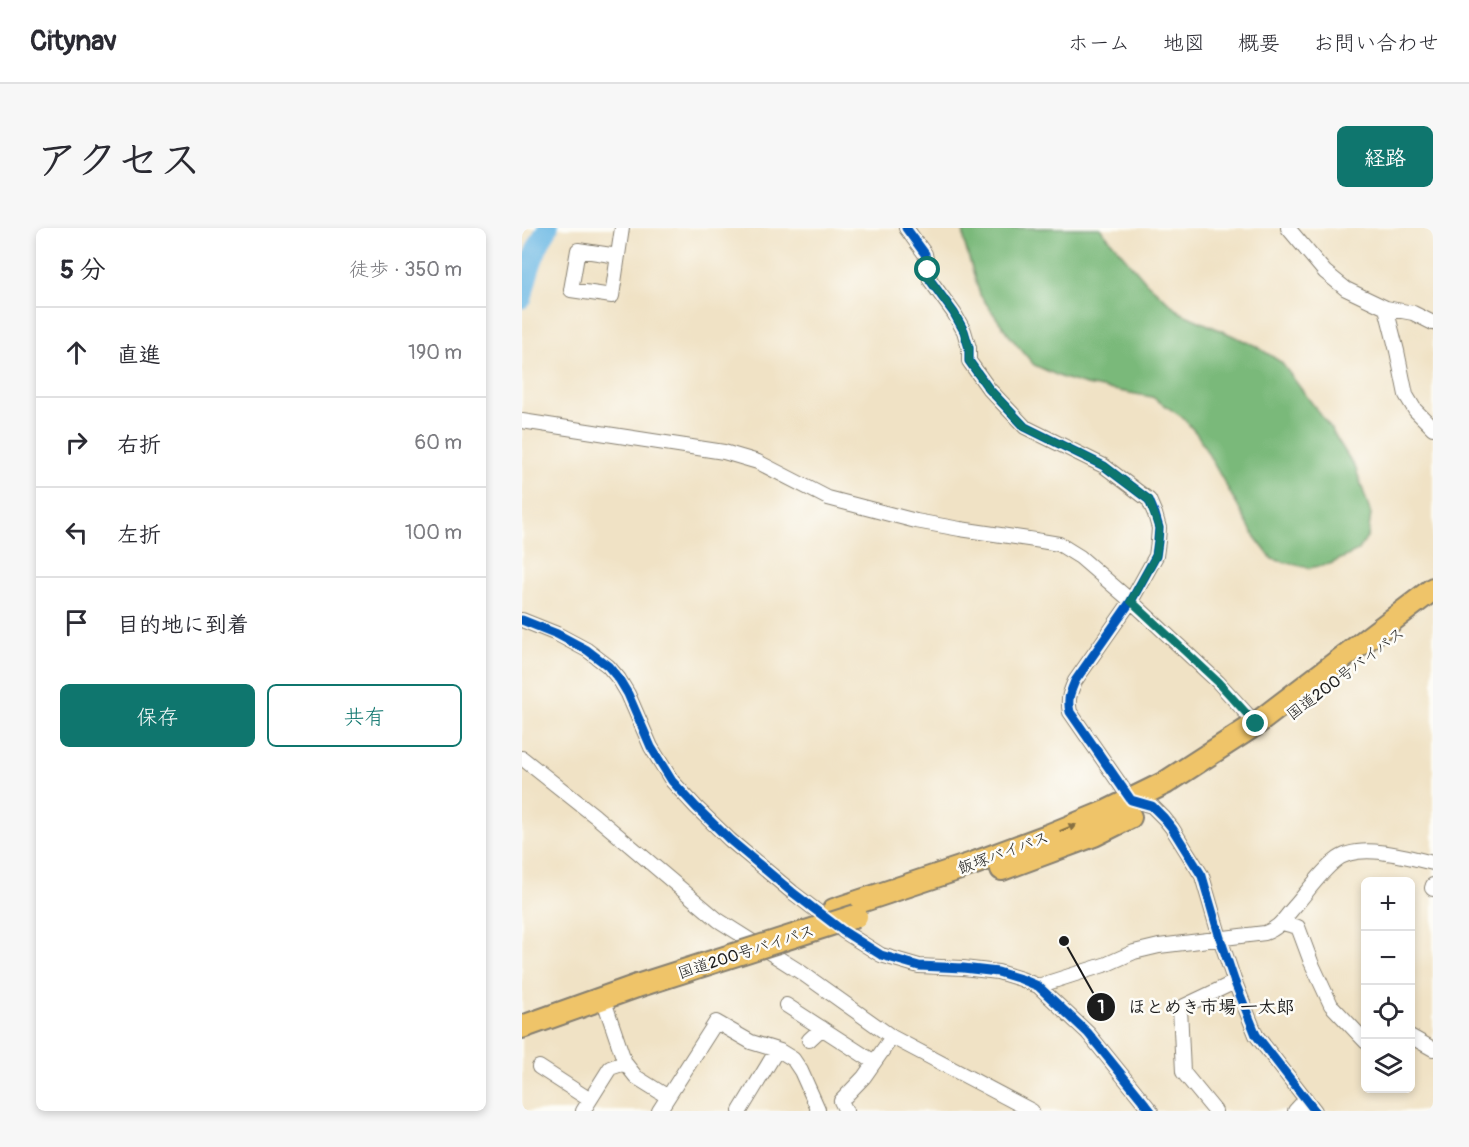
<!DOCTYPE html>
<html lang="ja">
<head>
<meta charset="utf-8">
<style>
  :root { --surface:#fff; --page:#f7f7f7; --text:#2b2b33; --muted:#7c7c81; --line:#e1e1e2; --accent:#0f766e }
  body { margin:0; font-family:Pangolin,"Klee One",sans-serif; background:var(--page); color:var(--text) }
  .controls { position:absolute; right:18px; bottom:18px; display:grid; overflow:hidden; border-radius:9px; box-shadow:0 3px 9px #0003 }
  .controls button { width:54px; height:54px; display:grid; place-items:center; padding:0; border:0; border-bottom:2px solid var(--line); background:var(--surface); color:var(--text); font:30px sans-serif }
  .stop { position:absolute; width:18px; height:18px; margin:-14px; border:4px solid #0f766e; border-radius:50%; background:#fff }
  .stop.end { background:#0f766e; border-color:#fff; box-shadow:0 2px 6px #0008 }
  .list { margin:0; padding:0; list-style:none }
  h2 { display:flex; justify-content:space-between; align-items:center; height:78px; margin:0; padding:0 24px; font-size:26px }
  h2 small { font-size:20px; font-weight:400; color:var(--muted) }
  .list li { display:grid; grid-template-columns:39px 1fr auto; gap:18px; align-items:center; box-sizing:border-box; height:90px; padding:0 24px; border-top:2px solid var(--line) }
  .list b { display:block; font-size:22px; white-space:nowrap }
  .list em { font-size:20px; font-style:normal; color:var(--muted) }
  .actions { display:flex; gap:12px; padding:18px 24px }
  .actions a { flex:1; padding:14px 0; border:2px solid var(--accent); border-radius:9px; text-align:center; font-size:21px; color:var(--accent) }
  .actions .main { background:var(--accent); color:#fff }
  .icon { flex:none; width:33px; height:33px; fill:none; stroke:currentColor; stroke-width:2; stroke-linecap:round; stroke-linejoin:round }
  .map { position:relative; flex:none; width:911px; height:883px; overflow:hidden; border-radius:9px }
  header { display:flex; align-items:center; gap:36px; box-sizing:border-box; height:84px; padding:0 30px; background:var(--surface); border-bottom:2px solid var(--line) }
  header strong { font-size:28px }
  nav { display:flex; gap:33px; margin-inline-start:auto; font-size:21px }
  .intro { display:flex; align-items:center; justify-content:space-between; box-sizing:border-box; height:144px; padding:0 36px }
  h1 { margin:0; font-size:42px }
  .button { padding:15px 27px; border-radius:9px; background:var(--accent); color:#fff; font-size:21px; font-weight:700 }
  main { display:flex; gap:36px; padding:0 36px }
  aside { flex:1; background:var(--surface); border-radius:9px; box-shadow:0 3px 9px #0003 }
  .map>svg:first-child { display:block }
  .forest { fill:#7ab97a; stroke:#4b6a4b; stroke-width:1.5 }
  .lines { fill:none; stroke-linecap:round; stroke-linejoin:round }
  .river { stroke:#6bb8e4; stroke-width:21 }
  .minor-casing { stroke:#867f70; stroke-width:16 }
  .trunk-casing { stroke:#867f70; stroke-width:26 }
  .minor { stroke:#fff; stroke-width:14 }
  .trunk { stroke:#efc469; stroke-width:22 }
  .trunk-bridge-casing { stroke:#867f70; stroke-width:26; stroke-linecap:butt }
  .trunk-bridge { stroke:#efc469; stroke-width:22 }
  .cycleway-casing { stroke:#fdfcf7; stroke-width:13 }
  .cycleway { stroke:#0057b8; stroke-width:9 }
  .oneway { fill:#867042 }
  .route { stroke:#0f766e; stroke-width:8 }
  .labels { text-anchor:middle; stroke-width:5; stroke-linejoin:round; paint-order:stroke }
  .street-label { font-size:16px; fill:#1c1c1c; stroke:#fdfcf7 }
  .leader { fill:none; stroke:#1c1c1c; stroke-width:2 }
  .callout-dot { fill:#1c1c1c; stroke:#fdfcf7; stroke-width:2 }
  .mark-label { font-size:18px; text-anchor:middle; font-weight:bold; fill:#fff }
  .callout-label { font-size:18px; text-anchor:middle; font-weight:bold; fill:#1c1c1c; stroke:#fdfcf7; stroke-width:5; stroke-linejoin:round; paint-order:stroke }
</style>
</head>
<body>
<header>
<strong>Citynav</strong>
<nav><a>ホーム</a><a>地図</a><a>概要</a><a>お問い合わせ</a></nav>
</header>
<div class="intro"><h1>アクセス</h1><a class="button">経路</a></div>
<main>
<aside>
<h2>5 分<small>徒歩 · 350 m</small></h2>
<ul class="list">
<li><svg class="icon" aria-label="ahead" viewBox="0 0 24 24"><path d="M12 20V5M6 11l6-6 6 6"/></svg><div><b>直進</b></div><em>190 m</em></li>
<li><svg class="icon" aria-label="right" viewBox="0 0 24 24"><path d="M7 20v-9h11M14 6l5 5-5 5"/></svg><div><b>右折</b></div><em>60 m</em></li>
<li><svg class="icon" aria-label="left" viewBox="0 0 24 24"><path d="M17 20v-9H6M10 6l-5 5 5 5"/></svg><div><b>左折</b></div><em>100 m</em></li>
<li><svg class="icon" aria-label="arrive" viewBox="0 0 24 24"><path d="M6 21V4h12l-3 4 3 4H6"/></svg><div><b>目的地に到着</b></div></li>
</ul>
<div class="actions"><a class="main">保存</a><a>共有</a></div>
</aside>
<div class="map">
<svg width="911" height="883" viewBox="0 0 911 883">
  <rect width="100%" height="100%" fill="#fdfcf7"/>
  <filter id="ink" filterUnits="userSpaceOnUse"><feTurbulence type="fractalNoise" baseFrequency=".0167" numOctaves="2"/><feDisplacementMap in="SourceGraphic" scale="12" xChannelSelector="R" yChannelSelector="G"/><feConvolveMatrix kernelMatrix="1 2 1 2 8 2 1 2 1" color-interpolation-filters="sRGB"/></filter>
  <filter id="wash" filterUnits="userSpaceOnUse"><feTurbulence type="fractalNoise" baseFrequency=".008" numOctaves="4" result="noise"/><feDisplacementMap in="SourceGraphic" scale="24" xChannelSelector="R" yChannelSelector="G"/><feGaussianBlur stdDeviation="1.35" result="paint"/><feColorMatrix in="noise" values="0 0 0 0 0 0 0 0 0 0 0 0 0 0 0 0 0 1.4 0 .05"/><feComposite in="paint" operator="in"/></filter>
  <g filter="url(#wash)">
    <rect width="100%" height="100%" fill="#f0e2c5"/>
    <path class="forest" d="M441,0H578L625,55L659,85L732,117L759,134L807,198L834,241L849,286L846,308L836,323L808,336L787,340L750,331L733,309L675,206L660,189L630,169L564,157L541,150L512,137L486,106L458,67L443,17Z"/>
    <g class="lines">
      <path class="river" d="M0,70C5,46 12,21 26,0"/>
    </g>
  </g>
  <g filter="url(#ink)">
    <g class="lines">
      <defs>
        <path id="minor" d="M384,0L403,26L408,52L432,85L442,103L447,120V133L467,161L503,199L582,238L627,272L633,286L637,300L636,313L634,328L609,373L553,453C548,465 545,471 548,484L609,572L630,578L642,590L650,600L680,648L698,710L712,752L734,807L793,883
          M766,0L803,44L824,61L864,80L891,85L911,95
          M96,28L56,22L49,62L90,68L100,0
          M864,80L875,123L884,167L893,182L911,200
          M0,193L202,224L236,234L306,270L394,293L438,301L513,312L537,316L558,329L609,373L696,454L734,496
          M0,392L35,406L65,422L86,438L97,451L106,466L129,519L150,553L174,579L208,612L270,664L321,703L359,727L397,738L441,740L476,744L499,751L516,758L566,805L629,883
          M0,530L73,588L196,692L280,745L370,809L510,883
          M911,657L910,660L911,661
          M760,695L776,699L789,734L809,777L844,814
          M516,758L585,736L612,724L637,718L743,705C759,699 762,690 773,678C786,663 798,645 813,633C836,613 884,629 911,635
          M264,777L352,834
          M888,808L911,821
          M287,812L300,800
          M103,835L114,849L146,869
          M17,839L68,872
          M61,883L88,840L103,835L81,770
          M137,883L194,794L229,814L258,823L271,831L279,843L296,881L295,883
          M218,883L255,822
          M324,883L319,873L342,849L370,809
          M693,883L661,844L658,780L713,754
          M773,883L784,871"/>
        <path id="trunk" d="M480,641L572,607L608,589
          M312,682L450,636L528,607L584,584L643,555L734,496L911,361
          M0,799L115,758"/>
      </defs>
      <use href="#minor" class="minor-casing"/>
      <use href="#trunk" class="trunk-casing"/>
      <use href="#minor" class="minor"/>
      <use href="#trunk" class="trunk"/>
      <defs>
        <path id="trunk-bridge" d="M115,758L334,688"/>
      </defs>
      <use href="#trunk-bridge" class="trunk-bridge-casing"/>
      <use href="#trunk-bridge" class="trunk-bridge"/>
      <defs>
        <path id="cycleway" d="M384,0L403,26L408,52L432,85L442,103L447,120V133L467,161L503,199L582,238L627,272L633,286L637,300L636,313L634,328L609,373L553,453C548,465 545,471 548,484L609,572L630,578L642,590L650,600L680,648L698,710L712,752L734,807L793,883
          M0,392L35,406L65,422L86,438L97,451L106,466L129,519L150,553L174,579L208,612L270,664L321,703L359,727L397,738L441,740L476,744L499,751L516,758L566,805L629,883"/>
      </defs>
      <use href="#cycleway" class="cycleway-casing"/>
      <use href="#cycleway" class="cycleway"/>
    </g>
    <defs><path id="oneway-solid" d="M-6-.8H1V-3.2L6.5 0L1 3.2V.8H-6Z" transform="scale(1.5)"/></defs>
    <use class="oneway" href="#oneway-solid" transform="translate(546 600) rotate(-22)"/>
  </g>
  <g class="lines" filter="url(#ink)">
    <path class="route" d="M406,42L408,52L432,85L442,103L447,120V133L467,161L503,199L582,238L627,272L637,300L636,313L634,328L609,373L696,454L734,496"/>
  </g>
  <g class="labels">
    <g class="street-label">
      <text transform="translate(823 445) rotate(-37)" y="6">国道200号バイパス</text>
      <text transform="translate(481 624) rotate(-20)" y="6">飯塚バイパス</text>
      <text transform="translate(224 723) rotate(-18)" y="6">国道200号バイパス</text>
    </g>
  </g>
  <path class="leader" d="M542 713L579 779"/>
  <g class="callout-dot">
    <circle cx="542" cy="713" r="6"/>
    <circle cx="579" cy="779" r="15"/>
  </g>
  <g class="mark-label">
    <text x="579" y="785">1</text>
  </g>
  <g class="callout-label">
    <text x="689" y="785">ほとめき市場 一太郎</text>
  </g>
</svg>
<div class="controls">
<button>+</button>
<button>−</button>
<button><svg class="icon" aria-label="locate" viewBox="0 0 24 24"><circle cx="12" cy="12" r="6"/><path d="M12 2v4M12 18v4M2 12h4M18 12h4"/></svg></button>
<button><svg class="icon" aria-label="layers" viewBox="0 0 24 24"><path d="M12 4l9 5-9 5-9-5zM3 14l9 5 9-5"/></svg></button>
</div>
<div class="stop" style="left:406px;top:42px"></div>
<div class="stop end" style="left:734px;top:496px"></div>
</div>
</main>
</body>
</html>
